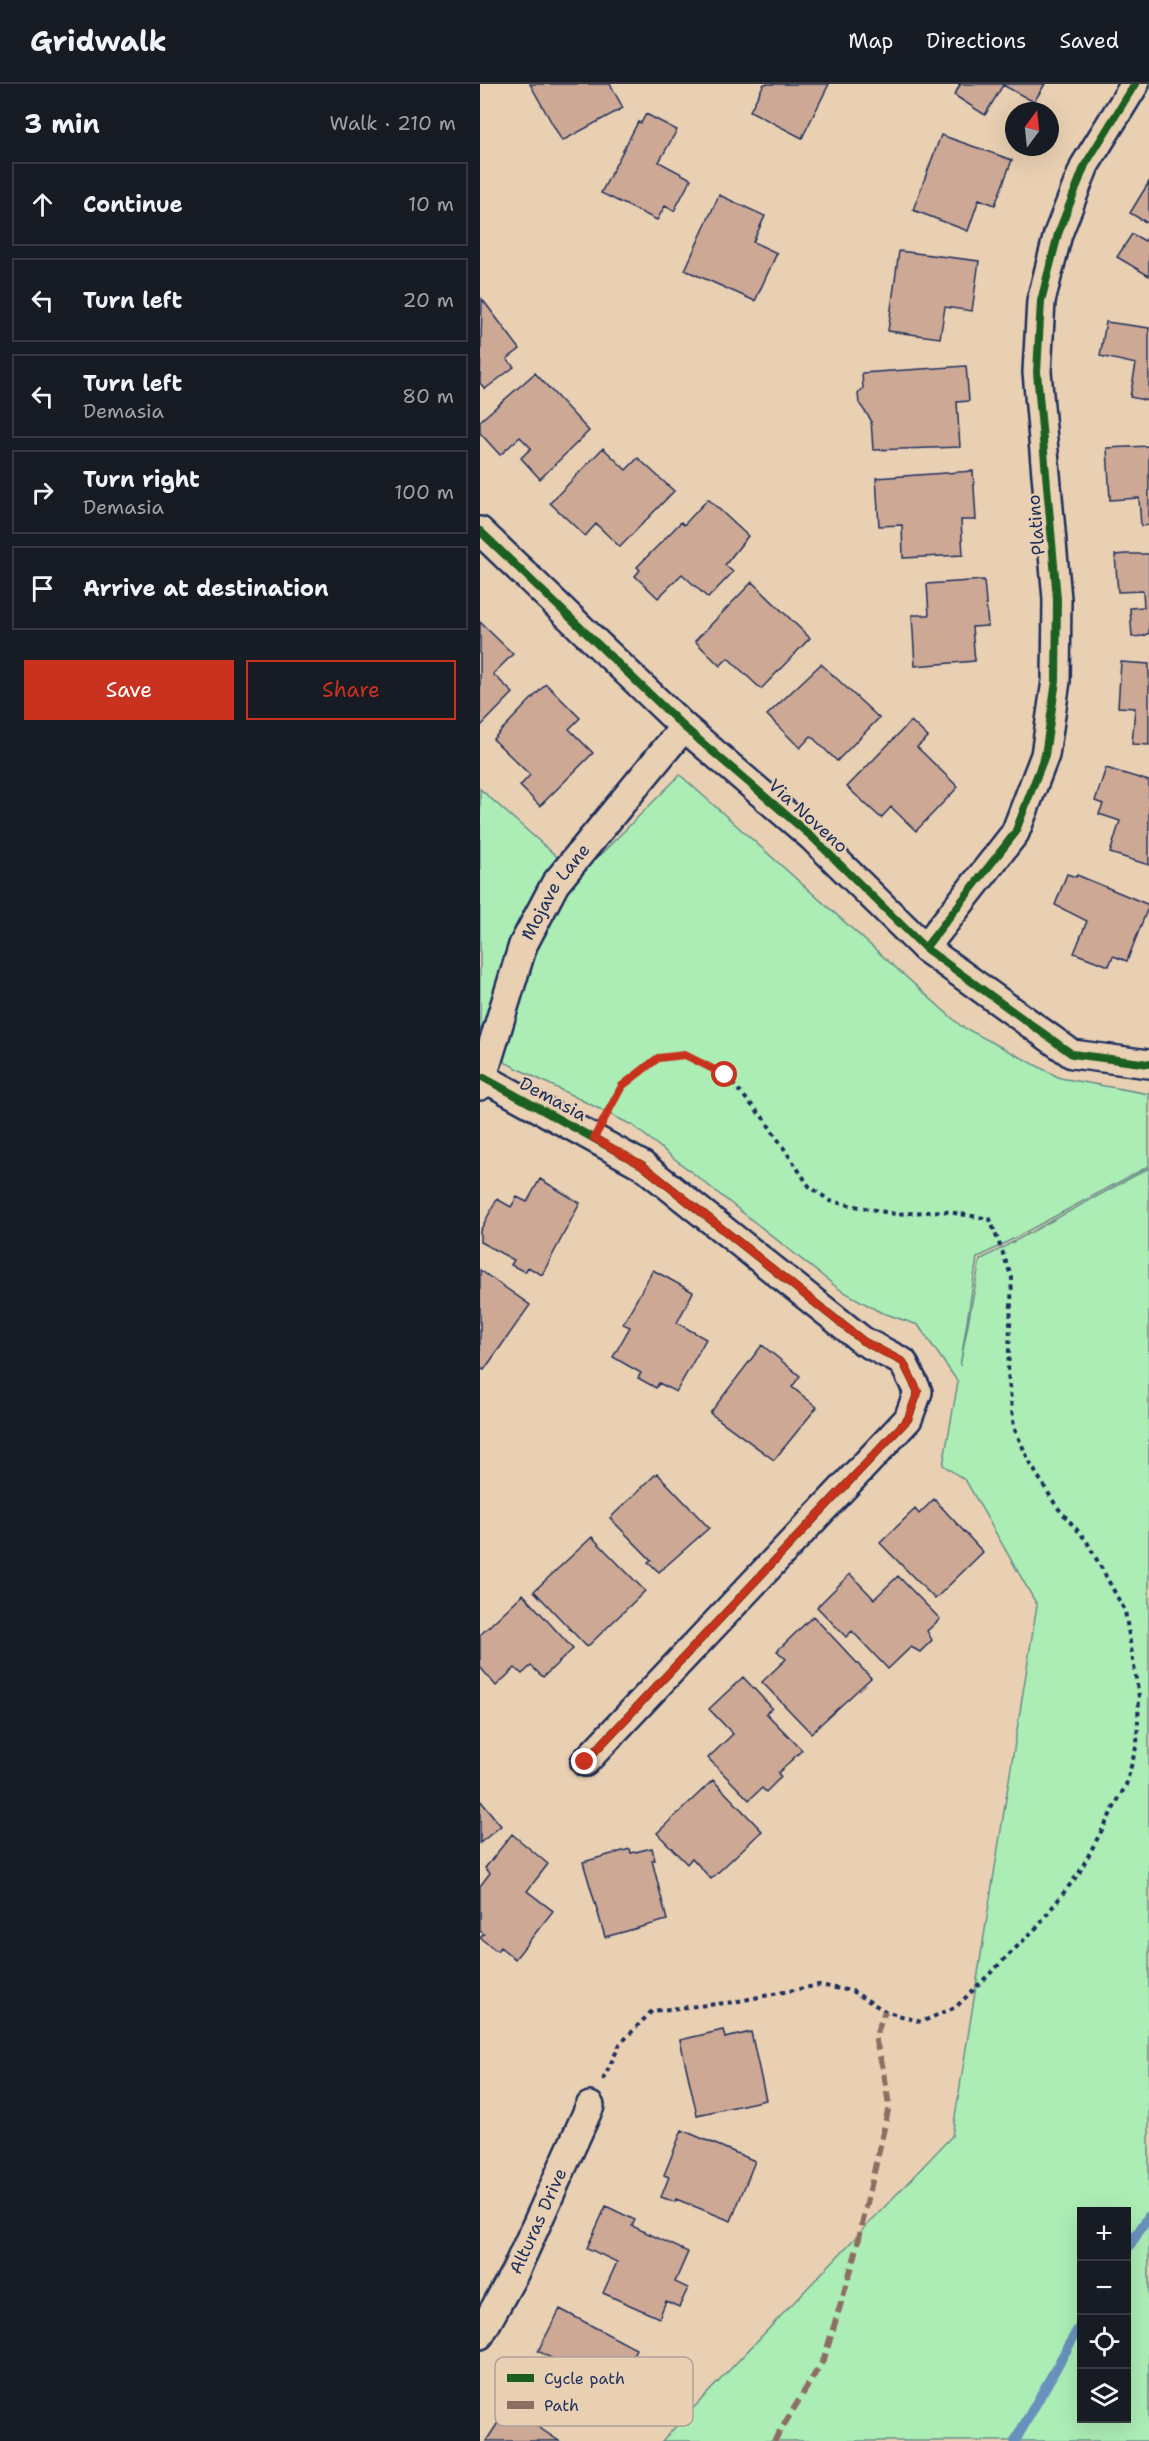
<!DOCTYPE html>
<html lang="en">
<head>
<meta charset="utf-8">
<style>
  :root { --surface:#171b24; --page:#242831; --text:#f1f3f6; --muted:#9ea1a6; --line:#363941; --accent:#c8321e }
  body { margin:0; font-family:"Shantell Sans",sans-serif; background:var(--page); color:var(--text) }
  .controls { position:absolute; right:18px; bottom:18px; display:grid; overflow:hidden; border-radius:0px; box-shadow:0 6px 24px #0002 }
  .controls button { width:54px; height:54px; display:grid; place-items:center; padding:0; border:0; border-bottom:2px solid var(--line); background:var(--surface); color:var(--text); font:30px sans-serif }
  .compass { position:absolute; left:525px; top:18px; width:54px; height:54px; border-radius:50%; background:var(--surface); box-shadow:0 6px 24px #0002; rotate:15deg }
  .stop { position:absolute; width:18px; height:18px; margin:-14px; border:4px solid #c8321e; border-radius:50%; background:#fff }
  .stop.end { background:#c8321e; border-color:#fff; box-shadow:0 2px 6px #0008 }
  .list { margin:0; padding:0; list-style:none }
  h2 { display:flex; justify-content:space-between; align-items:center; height:78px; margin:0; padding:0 24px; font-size:26px }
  h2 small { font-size:20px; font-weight:400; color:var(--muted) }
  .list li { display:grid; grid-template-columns:39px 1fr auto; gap:18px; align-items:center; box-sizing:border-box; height:84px; margin:0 12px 12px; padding:0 12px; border:2px solid var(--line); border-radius:0px }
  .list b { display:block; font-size:22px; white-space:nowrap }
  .list p { margin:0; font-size:20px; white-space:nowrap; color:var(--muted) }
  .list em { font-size:20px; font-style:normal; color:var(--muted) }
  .actions { display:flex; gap:12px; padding:18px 24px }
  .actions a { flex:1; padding:14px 0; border:2px solid var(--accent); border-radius:0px; text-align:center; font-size:21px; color:var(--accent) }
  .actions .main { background:var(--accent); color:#fff }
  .icon { flex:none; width:33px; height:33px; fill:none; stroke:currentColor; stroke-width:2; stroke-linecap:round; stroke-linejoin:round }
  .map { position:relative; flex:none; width:669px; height:2357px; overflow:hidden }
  header { display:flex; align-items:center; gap:36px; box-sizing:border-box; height:84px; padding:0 30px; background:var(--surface); border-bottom:2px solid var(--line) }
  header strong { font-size:28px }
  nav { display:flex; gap:33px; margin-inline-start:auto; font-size:21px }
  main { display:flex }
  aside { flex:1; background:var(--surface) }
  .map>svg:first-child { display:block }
  .green { fill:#acedb5; stroke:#648e8a; stroke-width:1.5; fill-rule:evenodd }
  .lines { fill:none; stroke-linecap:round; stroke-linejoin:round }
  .stream { stroke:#6891bc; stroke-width:10 }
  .building { fill:#cda895; stroke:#1b2f5e; stroke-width:1.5 }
  .street-casing { stroke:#1b2f5e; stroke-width:32 }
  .path { stroke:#1b2f5e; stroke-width:4; stroke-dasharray:4.5 4.5; stroke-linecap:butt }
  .street { stroke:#ead0b2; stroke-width:27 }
  .quiet { stroke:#8d6e63; stroke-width:6; stroke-dasharray:12 6; stroke-linecap:butt }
  .cycleway-casing { stroke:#ead0b2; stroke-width:11 }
  .cycleway { stroke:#1b5e20; stroke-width:8 }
  .route { stroke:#c8321e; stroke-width:8 }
  .labels { text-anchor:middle; stroke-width:4.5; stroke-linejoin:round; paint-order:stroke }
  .street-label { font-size:18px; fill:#1b2f5e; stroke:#ead0b2 }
  .key { fill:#ead0b2; stroke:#aca099; stroke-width:1.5 }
  .key-label { font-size:16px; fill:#1b2f5e }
</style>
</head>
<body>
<header>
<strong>Gridwalk</strong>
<nav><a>Map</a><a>Directions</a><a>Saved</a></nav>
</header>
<main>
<aside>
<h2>3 min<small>Walk · 210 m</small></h2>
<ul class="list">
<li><svg class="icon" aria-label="ahead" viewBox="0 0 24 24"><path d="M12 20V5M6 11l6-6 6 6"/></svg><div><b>Continue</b></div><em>10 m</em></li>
<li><svg class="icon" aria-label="left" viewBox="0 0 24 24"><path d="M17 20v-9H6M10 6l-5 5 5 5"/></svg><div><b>Turn left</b></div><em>20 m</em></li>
<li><svg class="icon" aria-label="left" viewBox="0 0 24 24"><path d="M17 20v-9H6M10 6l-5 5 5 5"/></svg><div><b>Turn left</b><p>Demasia</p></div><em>80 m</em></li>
<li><svg class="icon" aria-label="right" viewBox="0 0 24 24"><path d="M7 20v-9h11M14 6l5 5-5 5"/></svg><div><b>Turn right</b><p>Demasia</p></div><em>100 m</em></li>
<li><svg class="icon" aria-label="arrive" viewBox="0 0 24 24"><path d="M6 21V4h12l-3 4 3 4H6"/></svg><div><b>Arrive at destination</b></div></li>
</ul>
<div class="actions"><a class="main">Save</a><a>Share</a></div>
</aside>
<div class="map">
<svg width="669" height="2357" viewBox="0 0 669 2357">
  <rect width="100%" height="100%" fill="#ead0b2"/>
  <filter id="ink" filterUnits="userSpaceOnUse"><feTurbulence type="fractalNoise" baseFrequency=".0167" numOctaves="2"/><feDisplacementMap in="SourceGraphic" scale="12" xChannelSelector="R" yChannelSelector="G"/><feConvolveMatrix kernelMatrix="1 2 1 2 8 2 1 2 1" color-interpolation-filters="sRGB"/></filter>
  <g filter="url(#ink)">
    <path class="green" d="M200,691L481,942L580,994L669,1010V1082L497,1174L480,1282L500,1176L669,1084V2357H182L472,2052L557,1521L486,1397L463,1381L478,1298L438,1241L400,1228L359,1205L152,1041L0,966V705L99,792ZM602,2128H646V2334H602Z"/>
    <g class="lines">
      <path class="stream" d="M646,2167L669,2132
        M535,2357L602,2238"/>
    </g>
    <path class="building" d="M50,0H130L143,24L82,57Z
      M284,0H349L322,54L270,27Z
      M478,0H565L554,18L523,1L505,31L474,11L480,1Z
      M166,30L197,46L179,78L211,95L194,127L185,122L177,136L121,109L158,38L161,39Z
      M461,51L532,76L515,121L499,115L488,147L433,126Z
      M669,98V140L650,129Z
      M239,111L285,132L273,158L297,169L275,217L205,186Z
      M652,150L665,157L669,151V192L637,173Z
      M419,167L499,177L492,227L465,223L460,254L408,247Z
      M2,215L40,265L27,275L34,283L5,305L0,299Z
      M626,238L669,244V317L650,313L656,280L620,272Z
      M486,282L489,317L477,318L480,363L393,366L391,336L379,319L378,310L383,304L382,289Z
      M55,289L109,347L60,395L41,374L51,364L40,353L20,371L0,349V337Z
      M669,362V441L661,442L659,414L630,416L627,364Z
      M123,364L146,386L158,374L194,407L140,463L116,440L105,452L70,419Z
      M493,387L496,436H481L483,471L423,474L422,441L399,442L396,394Z
      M228,415L268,452L245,481L253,488L228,514L202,490L178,514L155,492L160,486L157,483L201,438L204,441Z
      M646,470H669V549L664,552L652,553L650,524L664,523L663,507L638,508L635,471Z
      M504,496L508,542L492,543L495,577L435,582L432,531H449L447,500Z
      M272,498L330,554L281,605L248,574L240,582L215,557Z
      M0,538L33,570L13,590L33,609L0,643Z
      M641,578L669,580V661L652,660L655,624L638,623Z
      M341,580L399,634L357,677L331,652L320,664L287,631Z
      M66,600L100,634L89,645L113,669L60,722L40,702L50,691L13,655Z
      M431,637L448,653L437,663L478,703L436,747L411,723L401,734L367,703Z
      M626,684L669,697V781L630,769L640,737L619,730L623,720L615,717Z
      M587,790L596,793L597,791L669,821L647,877L633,872L629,882L594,869L607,837L575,821Z
      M60,1095L100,1119L62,1191L48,1183L45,1188L31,1181L34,1176L0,1158V1147L17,1115L31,1123L37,1113L47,1118Z
      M0,1186L50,1221L4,1286L0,1284Z
      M173,1186L213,1208L197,1239L226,1255L196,1308L179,1299L176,1304L158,1294L161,1289L133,1273L150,1243L143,1240Z
      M282,1261L320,1292L312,1303L337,1323L294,1376L230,1329Z
      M177,1389L229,1444L179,1488L168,1478L171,1476L130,1434Z
      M454,1415L503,1468L455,1515L400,1459L435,1425L439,1430Z
      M112,1453L165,1507L107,1563L54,1507Z
      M370,1490L394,1515L418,1492L460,1535L447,1547L452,1556L440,1568L431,1563L408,1585L372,1547L366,1553L337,1523Z
      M43,1510L93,1565L63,1593L51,1582L42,1590L35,1584L16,1602L0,1583V1551Z
      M333,1532L391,1594L331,1649L282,1598L306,1575L297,1567Z
      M263,1593L292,1624L286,1629L322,1666L298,1689L301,1693L286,1708L282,1704L269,1716L228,1674L253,1650L229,1625Z
      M233,1696L282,1747L231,1795L212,1774L207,1780L177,1749Z
      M0,1716L21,1742L0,1759Z
      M32,1750L68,1780L47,1807L73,1827L35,1875L20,1863L17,1867L0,1854L4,1850L0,1847V1802L10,1789L5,1784Z
      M172,1764L175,1776H172L187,1836L125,1853L103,1778L150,1765L151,1769Z
      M243,1946L245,1954L271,1948L286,2016L217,2031L200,1956Z
      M202,2046L275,2077L251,2137L196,2115L195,2118L181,2113L189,2093L184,2091Z
      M126,2122L155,2136L152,2142L208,2168L195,2198L208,2204L199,2223L186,2217L179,2234L123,2209L137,2178L107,2164Z
      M80,2225L156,2265L147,2283L143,2282L129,2309L139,2314L125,2341L72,2317L74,2313L55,2303L71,2274L58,2267Z
      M27,2325L39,2333L40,2331L79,2357H6Z"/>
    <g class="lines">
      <defs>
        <g id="street">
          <path d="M0,447L204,643L332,753L445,864L592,970L669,980"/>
          <path d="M445,864L535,749L565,671L576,597L577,515L557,288L561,217L578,150L605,81L655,0"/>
          <path d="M4,994L162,1081L383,1257L423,1278L438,1308L428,1335L105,1678"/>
          <path id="s1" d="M0,1002L43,861L75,800L204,643"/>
          <path id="s2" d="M0,2251L35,2188L110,2022"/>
        </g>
      </defs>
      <use href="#street" class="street-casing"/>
      <path class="path" d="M123,1996L140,1960L172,1927L254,1918L339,1901L372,1907L405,1927L441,1938L476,1923L557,1843L599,1789L646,1701L657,1660L659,1613L645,1527L606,1456L577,1423L551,1381L534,1344L528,1289L532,1194L510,1135L462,1127L415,1130L350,1117L329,1102L285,1036L245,991L205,971L178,974L142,1002L127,1030"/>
      <use href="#street" class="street"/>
      <path class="quiet" d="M294,2357L344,2275L375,2172L409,2022L404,1988L395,1954L405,1927"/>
      <defs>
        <path id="cycleway" d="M0,447L204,643L332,753L445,864L592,970L669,980
          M445,864L535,749L565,671L576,597L577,515L557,288L561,217L578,150L605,81L655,0
          M4,994L162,1081L383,1257L423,1278L438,1308L428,1335L105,1678"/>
      </defs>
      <use href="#cycleway" class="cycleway-casing"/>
      <use href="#cycleway" class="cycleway"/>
    </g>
  </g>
  <g class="lines" filter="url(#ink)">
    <path class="route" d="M105,1678L428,1335L438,1308L423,1278L383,1257L162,1081L114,1054L142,1002L178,974L205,971L245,991"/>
  </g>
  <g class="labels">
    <g class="street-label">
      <text transform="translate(556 441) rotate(-95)" y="6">Platino</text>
      <text transform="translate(328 732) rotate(42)" y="6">Via Noveno</text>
      <text dy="6" stroke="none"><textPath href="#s1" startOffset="210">Mojave Lane</textPath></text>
      <text transform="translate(73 1015) rotate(28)" y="6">Demasia</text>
      <text dy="6" stroke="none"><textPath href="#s2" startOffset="128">Alturas Drive</textPath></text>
    </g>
  </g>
  <rect x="15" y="2273" width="198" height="69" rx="9" class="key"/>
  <rect x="27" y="2290" width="27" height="8" fill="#1b5e20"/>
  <rect x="27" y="2317" width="27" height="8" fill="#8d6e63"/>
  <g class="key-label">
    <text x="64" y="2300">Cycle path</text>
    <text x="64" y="2327">Path</text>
  </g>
</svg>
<div class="controls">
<button>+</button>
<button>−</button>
<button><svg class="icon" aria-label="locate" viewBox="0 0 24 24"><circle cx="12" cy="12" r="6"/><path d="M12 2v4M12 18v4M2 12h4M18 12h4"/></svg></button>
<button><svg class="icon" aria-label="layers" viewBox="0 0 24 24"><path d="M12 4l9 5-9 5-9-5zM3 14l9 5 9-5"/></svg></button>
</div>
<svg class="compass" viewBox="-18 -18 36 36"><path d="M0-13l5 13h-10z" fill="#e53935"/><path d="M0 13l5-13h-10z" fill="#9ea1a6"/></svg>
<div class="stop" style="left:245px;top:991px"></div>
<div class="stop end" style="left:105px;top:1678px"></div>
</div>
</main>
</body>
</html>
